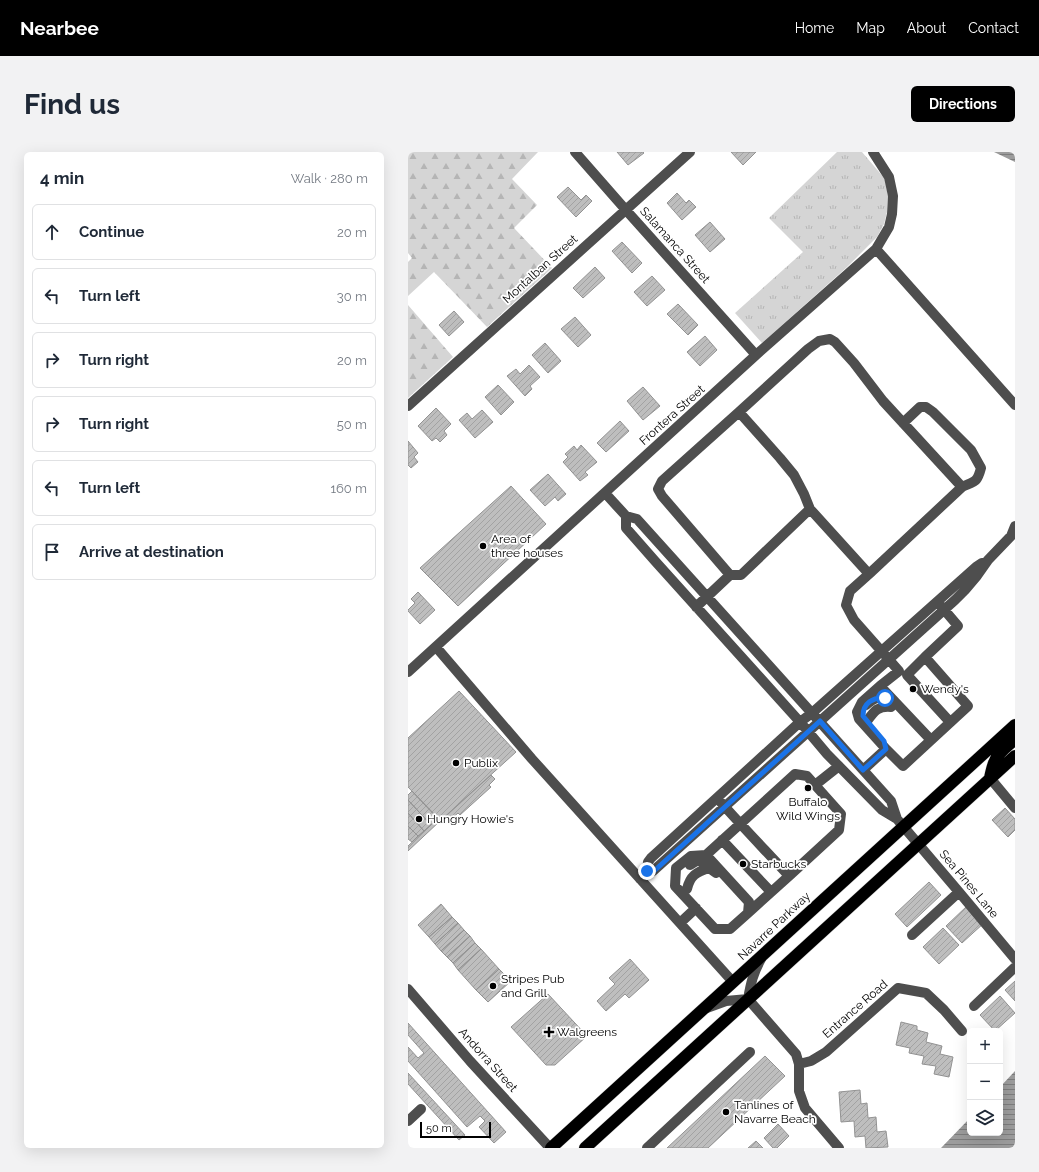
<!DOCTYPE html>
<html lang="en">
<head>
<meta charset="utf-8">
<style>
  :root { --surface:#fff; --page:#f2f2f3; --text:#1f2937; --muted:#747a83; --line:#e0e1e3; --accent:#000 }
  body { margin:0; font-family:Raleway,sans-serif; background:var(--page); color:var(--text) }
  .controls { position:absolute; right:12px; bottom:12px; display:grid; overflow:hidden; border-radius:6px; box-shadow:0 4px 16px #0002 }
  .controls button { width:36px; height:36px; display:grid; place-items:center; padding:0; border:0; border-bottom:1px solid var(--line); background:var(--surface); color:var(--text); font:20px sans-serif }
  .scale { position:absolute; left:12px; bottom:10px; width:71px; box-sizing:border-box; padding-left:4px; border:2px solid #000; border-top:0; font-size:11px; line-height:14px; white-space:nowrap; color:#000; -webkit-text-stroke:3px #fff; paint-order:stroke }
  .stop { position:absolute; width:12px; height:12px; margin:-9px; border:3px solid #1a73e8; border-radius:50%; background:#fff }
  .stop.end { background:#1a73e8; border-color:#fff; box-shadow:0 1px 4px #0008 }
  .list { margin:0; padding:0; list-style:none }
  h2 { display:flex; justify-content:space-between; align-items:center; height:52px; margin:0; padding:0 16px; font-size:17px }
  h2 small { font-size:13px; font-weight:400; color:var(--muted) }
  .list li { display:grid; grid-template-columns:26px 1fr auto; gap:12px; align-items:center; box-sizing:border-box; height:56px; margin:0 8px 8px; padding:0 8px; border:1px solid var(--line); border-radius:6px }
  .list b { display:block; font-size:15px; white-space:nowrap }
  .list em { font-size:13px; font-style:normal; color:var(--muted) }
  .icon { flex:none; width:22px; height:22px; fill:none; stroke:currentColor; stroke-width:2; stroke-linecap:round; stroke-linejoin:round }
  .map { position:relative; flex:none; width:607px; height:996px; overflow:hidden; border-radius:6px }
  header { display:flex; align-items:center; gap:24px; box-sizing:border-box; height:56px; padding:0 20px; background:var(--accent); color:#fff }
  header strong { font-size:19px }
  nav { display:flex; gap:22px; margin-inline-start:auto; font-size:14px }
  .intro { display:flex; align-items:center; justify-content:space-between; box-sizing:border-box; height:96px; padding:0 24px }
  h1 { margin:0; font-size:28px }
  .button { padding:10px 18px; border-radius:6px; background:var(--accent); color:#fff; font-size:14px; font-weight:700 }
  main { display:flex; gap:24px; padding:0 24px }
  aside { flex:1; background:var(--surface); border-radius:6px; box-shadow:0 4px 16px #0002 }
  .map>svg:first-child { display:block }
  .grass { fill:url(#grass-tufts) }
  .forest { fill:url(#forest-firs) }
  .water { fill:url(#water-rules) }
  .building { fill:url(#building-hatch); stroke:#929292 }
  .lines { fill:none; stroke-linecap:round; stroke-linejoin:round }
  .highway-casing { stroke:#dbdbdb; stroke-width:13 }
  .minor { stroke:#4e4e4e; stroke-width:10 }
  .highway { stroke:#000; stroke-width:12 }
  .route { stroke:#1a73e8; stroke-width:5 }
  .poi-dot { fill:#000; stroke:#fff; stroke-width:1.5 }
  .labels { text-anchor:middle; stroke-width:3.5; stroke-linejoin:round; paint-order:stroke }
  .street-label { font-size:12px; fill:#000; stroke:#fff }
  .poi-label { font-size:12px; fill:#000; stroke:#fff; text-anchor:start }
</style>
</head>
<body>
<header>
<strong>Nearbee</strong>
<nav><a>Home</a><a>Map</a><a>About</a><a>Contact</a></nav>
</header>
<div class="intro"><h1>Find us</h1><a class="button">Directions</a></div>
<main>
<aside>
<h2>4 min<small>Walk · 280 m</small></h2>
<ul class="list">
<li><svg class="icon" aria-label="ahead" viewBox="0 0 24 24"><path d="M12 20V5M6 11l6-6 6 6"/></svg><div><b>Continue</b></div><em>20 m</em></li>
<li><svg class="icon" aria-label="left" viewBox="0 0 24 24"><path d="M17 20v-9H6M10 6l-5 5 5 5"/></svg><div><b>Turn left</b></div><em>30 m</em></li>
<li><svg class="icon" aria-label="right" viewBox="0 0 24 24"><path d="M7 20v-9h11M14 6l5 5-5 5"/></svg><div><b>Turn right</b></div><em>20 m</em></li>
<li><svg class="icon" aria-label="right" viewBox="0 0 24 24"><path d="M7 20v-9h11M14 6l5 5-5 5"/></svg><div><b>Turn right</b></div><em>50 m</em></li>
<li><svg class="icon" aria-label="left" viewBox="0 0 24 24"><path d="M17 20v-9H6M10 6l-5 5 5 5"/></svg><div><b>Turn left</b></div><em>160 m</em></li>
<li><svg class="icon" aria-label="arrive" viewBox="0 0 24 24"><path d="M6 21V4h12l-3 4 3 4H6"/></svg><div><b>Arrive at destination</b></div></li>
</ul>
</aside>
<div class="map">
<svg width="607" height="996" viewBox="0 0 607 996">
  <defs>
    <pattern id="grass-tufts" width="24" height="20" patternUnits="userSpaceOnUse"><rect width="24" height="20" fill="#d5d5d5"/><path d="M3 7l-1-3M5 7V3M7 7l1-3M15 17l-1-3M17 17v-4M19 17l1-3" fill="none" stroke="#b5b5b5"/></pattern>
    <pattern id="forest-firs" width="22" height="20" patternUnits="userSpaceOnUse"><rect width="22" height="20" fill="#d5d5d5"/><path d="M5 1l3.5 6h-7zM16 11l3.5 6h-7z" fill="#b5b5b5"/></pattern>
    <pattern id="water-rules" width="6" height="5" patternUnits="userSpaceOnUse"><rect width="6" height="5" fill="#9c9c9c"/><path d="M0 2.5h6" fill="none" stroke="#7d7d7d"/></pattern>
    <pattern id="building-hatch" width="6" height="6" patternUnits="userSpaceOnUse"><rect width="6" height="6" fill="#bebebe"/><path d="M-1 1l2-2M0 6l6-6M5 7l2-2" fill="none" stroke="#a2a2a2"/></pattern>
  </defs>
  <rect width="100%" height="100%" fill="#fff"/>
  <path class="grass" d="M429,0H454L477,27L480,44L479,60L476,72L469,85L438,116L354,191L327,161L395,100L361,66Z"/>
  <path class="forest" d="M0,0H130L104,27L129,53L106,76L144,116L79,175L26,120L0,144V110L4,106L0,101Z
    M0,153L45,205L0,246Z"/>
  <path class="water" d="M585,0H607V10L586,0Z
    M607,919V996H533L562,966V981H592V935Z"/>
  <path class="building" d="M209,0H235L236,1L220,13Z
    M323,0H348L335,13Z
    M160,35L173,48L178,43L184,49L168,65L149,45Z
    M269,41L278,51L281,48L288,55L274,68L259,51Z
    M302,70L317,87L302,100L287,83Z
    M214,90L234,111L224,121L204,99Z
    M187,115L197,126L175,146L165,136Z
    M244,124L257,138L239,154L226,140Z
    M270,152L290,173L280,183L259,162Z
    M46,159L56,170L41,184L31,173Z
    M167,165L183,183L170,195L153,177Z
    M297,184L309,198L292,214L279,200Z
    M137,191L153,209L140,221L124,203Z
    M121,213L132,225L122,234L124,237L117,244L99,224L108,217L112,222Z
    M90,233L106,250L93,263L77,245Z
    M235,235L252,254L235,268L219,249Z
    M28,256L43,272L36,279L39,283L32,290L28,286L24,289L10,274Z
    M74,258L85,270L67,286L51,268L59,261L64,267Z
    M212,269L221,279L198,300L189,291Z
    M0,289L10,301L6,305L10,310L3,316L0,313Z
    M173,293L189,310L177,320L180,323L172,329L155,310L160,305L157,302L166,294L169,298Z
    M140,322L158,342L150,349L147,345L137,354L122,338Z
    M103,334L138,372L50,454L12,416Z
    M10,440L27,458L12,472L0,459V458L7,451L3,447Z
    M51,539L108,600L32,669L0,635V586Z
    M83,623L87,627L81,633L83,635L52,663L50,661L42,668L38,664Z
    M4,639L30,666L23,673L0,648V643Z
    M0,648L23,673L16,679L0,661Z
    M597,656L607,667V678L600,685L584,668Z
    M0,661L16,679L10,684L0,674Z
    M30,666L32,669L0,699V694Z
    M0,674L10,684L4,690L0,687Z
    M521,730L533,743L499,775L487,762Z
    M33,752L44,765L21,785L10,773Z
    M559,754L576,771L554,791L538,774Z
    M44,765L50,771L27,792L21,785Z
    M50,771L56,778L33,799L27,792Z
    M535,776L551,793L531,812L515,795Z
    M56,778L62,784L39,805L33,799Z
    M62,784L67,791L45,811L39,805Z
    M67,791L73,797L50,818L45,811Z
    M73,797L91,817L68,838L50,818Z
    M222,807L241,828L221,846L217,842L198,859L189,849L207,832L201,826Z
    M91,817L103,829L80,850L68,838Z
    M607,829V849L597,838Z
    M140,842L179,884L147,913H138L103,875Z
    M592,844L607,861L587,879L572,863Z
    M493,870L509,874V878L520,881L518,890L534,894L532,902L545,905L541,925L526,922L528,914L514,912L516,904L501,901L502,896L488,893Z
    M0,871L98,980L86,991L71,975L77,969L72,964L59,975L0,909V895L10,906L16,901L0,883Z
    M357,904L377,924L300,996H259Z
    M0,921L57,983L51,988L0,932Z
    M452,938L453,952L459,951L460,966L468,965L469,980L478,979L480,995L458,996L457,984L447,985L446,969L433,970L431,940Z
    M370,972L381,984L369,996H365L356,986Z
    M348,989L355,996H340Z"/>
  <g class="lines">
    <defs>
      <path id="highway" d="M582,626C583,621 584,616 586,611C589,601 600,594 607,587
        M143,996L607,573
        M177,996L607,604"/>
    </defs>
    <use href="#highway" class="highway-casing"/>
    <path class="minor" d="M167,0L217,57L348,203
      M468,97L607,253
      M0,254L282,0
      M331,260L400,197L411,189L422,187L427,190L446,211L475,249L554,335
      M197,341L218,364L229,367L483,649L489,667
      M218,364V376L247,409L392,570L419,602L474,658L489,667L551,740L607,807
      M322,423H333L402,357
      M288,455L322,423L254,344L250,337L254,329L331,260L372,306L386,323L396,342L402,357L461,422
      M28,495L124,607L325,830
      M517,505L550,474L533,454
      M0,520L348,203L468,97L481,75L484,62L485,44L481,25L465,0
      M472,534L491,519L446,468L438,453L442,439L461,422L554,335C567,329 569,331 573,316L563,298L525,260L518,255H512L495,271
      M458,553C466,546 477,540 483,554
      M459,569C467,558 470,554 483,555
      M478,597L451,567L449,560L454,550L472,534L523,588
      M455,618L478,597L495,614L560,554L517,505L499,523L542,570
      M582,626L607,656
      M407,633L431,614
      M314,688L363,740
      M298,703L341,750L340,761L322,777H307L267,734L268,716L283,704L298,703L387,622L399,624L433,662L431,678L381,724C357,698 332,672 309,646
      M282,713L290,708L308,721
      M239,719H245L547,448L557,438L568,425L580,408L603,384L607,374
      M232,727L239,719L240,710L243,706L392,570L404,561L568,415L574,411
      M279,737C282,724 288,720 301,716
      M340,761L381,724
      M272,771L288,756
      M504,783L551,740
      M353,807C345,822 343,830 340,847L388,902L391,912V939L397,956L431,996
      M0,837L62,909L142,996
      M566,854L607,815
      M296,857L318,849L340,847
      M391,912L403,909L418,900L490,836L518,841L536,858L554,879
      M0,969L13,957
      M239,996L342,900"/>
    <use href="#highway" class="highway"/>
  </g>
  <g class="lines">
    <path class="route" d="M239,719H246L412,569L455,618L478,597L476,589L455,564C455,551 465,545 477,546"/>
  </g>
  <g class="poi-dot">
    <circle cx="75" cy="394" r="4"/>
    <circle cx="505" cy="537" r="4"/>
    <circle cx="48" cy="611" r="4"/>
    <circle cx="400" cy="636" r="4"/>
    <circle cx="11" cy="667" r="4"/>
    <circle cx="335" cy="712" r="4"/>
    <circle cx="85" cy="834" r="4"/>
    <path d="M139 874h4v4h4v4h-4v4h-4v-4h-4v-4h4z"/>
    <circle cx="318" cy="960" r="4"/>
  </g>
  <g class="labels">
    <g class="street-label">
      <text transform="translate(267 93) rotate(48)" y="4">Salamanca Street</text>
      <text transform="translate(132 117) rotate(-42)" y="4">Montalban Street</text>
      <text transform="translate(264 263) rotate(-42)" y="4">Frontera Street</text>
      <text transform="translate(561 732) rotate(50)" y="4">Sea Pines Lane</text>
      <text transform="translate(366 774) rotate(-43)" y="4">Navarre Parkway</text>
      <text transform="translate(447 857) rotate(-41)" y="4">Entrance Road</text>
      <text transform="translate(80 908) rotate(48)" y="4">Andorra Street</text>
    </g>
    <g class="poi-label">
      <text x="83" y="391">Area of<tspan x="83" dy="14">three houses</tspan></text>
      <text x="513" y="541">Wendy's</text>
      <text x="56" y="615">Publix</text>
      <text x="400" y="654" text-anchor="middle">Buffalo<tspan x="400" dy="14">Wild Wings</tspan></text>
      <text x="19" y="671">Hungry Howie's</text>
      <text x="343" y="716">Starbucks</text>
      <text x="93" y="831">Stripes Pub<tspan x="93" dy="14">and Grill</tspan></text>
      <text x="149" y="884">Walgreens</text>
      <text x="326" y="957">Tanlines of<tspan x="326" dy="14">Navarre Beach</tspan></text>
    </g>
  </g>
</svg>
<div class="controls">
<button>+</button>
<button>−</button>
<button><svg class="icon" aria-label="layers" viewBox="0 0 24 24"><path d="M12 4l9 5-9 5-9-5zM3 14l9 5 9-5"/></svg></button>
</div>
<div class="scale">50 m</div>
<div class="stop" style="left:477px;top:546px"></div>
<div class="stop end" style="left:239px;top:719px"></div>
</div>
</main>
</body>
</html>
